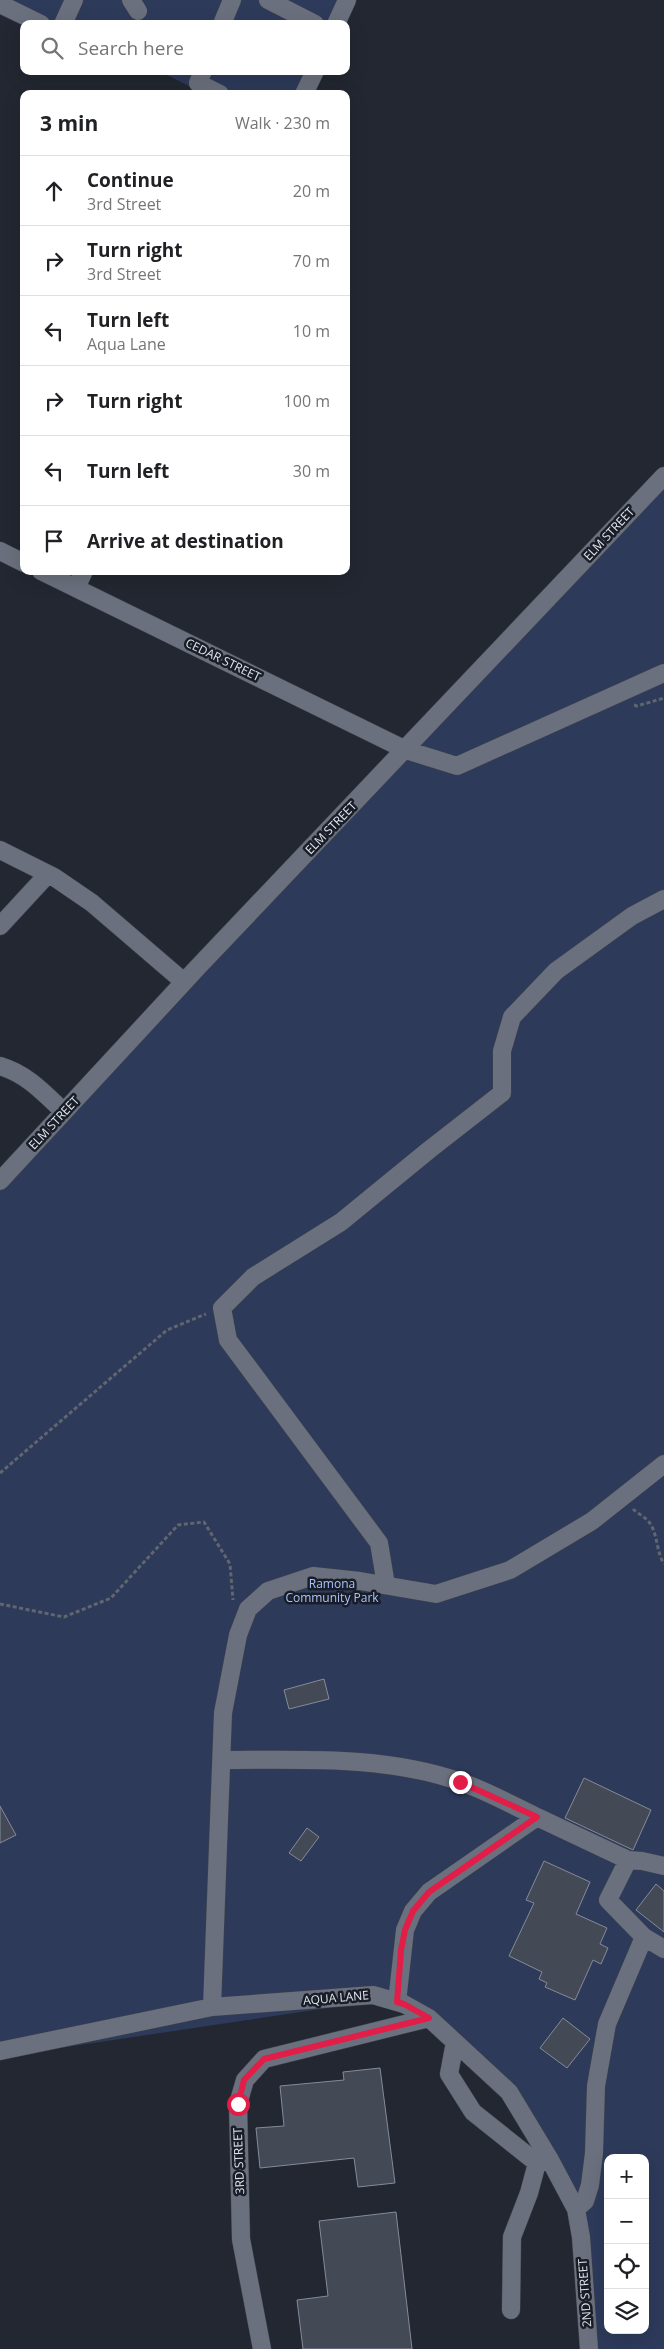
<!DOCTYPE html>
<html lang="en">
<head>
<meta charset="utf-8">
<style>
  :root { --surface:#fff; --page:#f2f2f2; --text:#202124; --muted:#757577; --line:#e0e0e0 }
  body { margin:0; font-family:"Open Sans",sans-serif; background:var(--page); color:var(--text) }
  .controls { position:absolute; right:15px; bottom:15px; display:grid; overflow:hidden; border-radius:10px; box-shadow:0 5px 20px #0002 }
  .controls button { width:45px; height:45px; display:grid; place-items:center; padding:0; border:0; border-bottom:1px solid var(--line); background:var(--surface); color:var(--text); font:25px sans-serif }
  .stop { position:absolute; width:15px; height:15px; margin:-11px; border:4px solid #e11d48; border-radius:50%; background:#fff }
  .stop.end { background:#e11d48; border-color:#fff; box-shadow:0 1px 5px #0008 }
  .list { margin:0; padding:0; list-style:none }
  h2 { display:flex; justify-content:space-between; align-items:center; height:65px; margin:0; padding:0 20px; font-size:21px }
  h2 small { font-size:16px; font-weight:400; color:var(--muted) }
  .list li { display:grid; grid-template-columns:32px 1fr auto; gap:15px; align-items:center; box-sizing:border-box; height:70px; padding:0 20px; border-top:1px solid var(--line) }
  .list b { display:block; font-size:19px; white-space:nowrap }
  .list p { margin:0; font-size:16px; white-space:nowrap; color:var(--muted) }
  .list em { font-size:16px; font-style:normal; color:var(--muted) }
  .icon { flex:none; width:28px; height:28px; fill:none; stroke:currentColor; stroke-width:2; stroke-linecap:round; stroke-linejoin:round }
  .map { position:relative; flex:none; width:664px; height:2349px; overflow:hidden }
  .search { position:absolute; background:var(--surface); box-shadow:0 5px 20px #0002; left:20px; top:20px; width:330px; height:55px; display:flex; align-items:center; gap:12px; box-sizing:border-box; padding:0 18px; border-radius:10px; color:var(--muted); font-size:19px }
  .panel { position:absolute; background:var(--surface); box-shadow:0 5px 20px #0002; left:20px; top:90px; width:330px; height:485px; border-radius:10px }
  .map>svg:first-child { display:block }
  .green { fill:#2d3a5a; fill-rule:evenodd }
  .building { fill:#434955; stroke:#858b99 }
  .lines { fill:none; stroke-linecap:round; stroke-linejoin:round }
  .minor-casing { stroke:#3f424c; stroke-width:19 }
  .path { stroke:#61656e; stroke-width:3; stroke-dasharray:4 2.5; stroke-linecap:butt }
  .minor { stroke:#6a707d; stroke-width:18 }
  .route { stroke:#e11d48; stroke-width:6 }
  .labels { text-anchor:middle; stroke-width:5; stroke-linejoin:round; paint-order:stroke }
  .street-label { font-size:12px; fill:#e2e5ed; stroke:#181d27 }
  .park-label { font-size:12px; fill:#aac4fd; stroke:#181d27 }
</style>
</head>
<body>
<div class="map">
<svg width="664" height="2349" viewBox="0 0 664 2349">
  <rect width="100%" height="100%" fill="#222731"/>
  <path class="green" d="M0,0H355L344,24H24V26L0,15Z
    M159,71H323L313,94H205Z
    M664,476V2349H591L581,2237L522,2110L423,2013L367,2002L0,2057V1182ZM608,2158H645V2330H608Z"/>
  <path class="building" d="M324,1679L329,1699L289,1709L284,1690Z
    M584,1778L651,1810L633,1850L565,1818Z
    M0,1806L16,1835L0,1843Z
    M307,1828L319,1837L301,1861L289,1853Z
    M544,1861L590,1882L576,1914L607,1928L600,1944L608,1948L601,1964L593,1960L575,2000L545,1987L547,1983L539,1979L542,1972L509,1956L534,1903L526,1900Z
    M656,1884L664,1891V1932L636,1910Z
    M563,2018L590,2039L567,2068L540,2048Z
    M380,2068L395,2183L358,2187L354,2158L260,2168L256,2128L284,2126L280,2086L344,2080L343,2072Z
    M396,2212L412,2349H303L297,2300L328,2296L319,2221Z"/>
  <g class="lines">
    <defs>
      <path id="minor" d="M131,0L138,11
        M268,0L315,24
        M0,4L41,24
        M63,24L74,0
        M222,24L232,0
        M336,24L347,0
        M203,71L198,83L220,94
        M304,94L315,71
        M0,551L24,563
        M41,571L406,750L457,766L664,673
        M76,588L84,571
        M0,850L54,877L92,903L184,982
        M0,926L48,874
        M0,1066C27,1074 44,1093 64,1112
        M0,1181L197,968L664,476
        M386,1585L379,1543L228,1340L222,1308L253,1277L341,1222L429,1150L502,1093V1051L512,1017L556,971L632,916L664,899
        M222,1760C301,1760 385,1755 461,1782C487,1791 512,1805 537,1817
        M628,1860L642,1861L664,1866
        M397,2002L405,1930L413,1911L429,1892L537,1817L628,1860L608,1900L644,1937L664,1949
        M212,2007L223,1713L238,1635L248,1609L268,1591L313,1576L360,1581L436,1594L510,1570L592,1521L664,1464
        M455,2042L449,2074L473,2112L537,2163L550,2160
        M0,2051L212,2007L373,1995L404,2004L429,2018L509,2092L550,2160L576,2209L581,2237L589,2349
        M576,2209L585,2201L590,2185L594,2153L596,2086L607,2024L644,1937
        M511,2310L512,2237L529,2193L537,2163
        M262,2349L241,2239L238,2104L245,2080L264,2059L429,2018"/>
    </defs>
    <use href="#minor" class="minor-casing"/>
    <path class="path" d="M634,705L637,706L664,698
      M0,1473L167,1330L206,1314
      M633,1509C637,1513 645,1517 649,1522C658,1534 656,1551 664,1564
      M0,1604L64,1617L111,1598L178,1525L204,1522L230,1564L233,1600"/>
    <use href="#minor" class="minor"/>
  </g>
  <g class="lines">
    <path class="route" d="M238,2104L244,2080L264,2059L429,2018L404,2004L397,2002L401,1950L405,1930L413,1911L429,1892L537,1817L460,1782"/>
  </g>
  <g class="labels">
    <g class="street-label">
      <text transform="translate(609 534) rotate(-47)" y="4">ELM STREET</text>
      <text transform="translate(223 660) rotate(26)" y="4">CEDAR STREET</text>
      <text transform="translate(331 828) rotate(-46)" y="4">ELM STREET</text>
      <text transform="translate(54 1123) rotate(-47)" y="4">ELM STREET</text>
      <text transform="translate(336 1998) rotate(-5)" y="4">AQUA LANE</text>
      <text transform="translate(239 2161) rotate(-92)" y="4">3RD STREET</text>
      <text transform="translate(585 2293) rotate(-94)" y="4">2ND STREET</text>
    </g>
    <g class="park-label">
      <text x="332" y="1588">Ramona<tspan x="332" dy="14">Community Park</tspan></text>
    </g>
  </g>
</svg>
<div class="controls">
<button>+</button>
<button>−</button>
<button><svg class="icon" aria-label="locate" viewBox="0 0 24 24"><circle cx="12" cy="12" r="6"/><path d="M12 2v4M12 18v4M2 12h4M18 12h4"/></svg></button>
<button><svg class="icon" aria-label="layers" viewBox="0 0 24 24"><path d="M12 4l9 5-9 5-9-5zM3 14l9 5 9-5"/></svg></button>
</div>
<div class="stop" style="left:238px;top:2104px"></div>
<div class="stop end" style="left:460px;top:1782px"></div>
<div class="search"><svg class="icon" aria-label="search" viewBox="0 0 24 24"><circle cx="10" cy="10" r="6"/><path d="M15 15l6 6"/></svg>Search here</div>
<section class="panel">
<h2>3 min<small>Walk · 230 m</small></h2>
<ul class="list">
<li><svg class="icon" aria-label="ahead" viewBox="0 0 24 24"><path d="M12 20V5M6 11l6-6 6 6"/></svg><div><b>Continue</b><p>3rd Street</p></div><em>20 m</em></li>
<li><svg class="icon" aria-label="right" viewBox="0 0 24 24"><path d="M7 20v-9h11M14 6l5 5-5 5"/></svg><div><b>Turn right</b><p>3rd Street</p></div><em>70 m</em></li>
<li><svg class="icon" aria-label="left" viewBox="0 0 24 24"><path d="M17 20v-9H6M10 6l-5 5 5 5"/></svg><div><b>Turn left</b><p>Aqua Lane</p></div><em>10 m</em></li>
<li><svg class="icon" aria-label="right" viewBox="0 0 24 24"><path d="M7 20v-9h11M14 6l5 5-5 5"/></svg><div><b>Turn right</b></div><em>100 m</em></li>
<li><svg class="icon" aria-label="left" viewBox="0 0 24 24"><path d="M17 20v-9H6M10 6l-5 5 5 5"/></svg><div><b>Turn left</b></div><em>30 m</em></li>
<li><svg class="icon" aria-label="arrive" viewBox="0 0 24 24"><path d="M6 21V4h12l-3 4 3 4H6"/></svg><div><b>Arrive at destination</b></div></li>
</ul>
</section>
</div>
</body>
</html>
